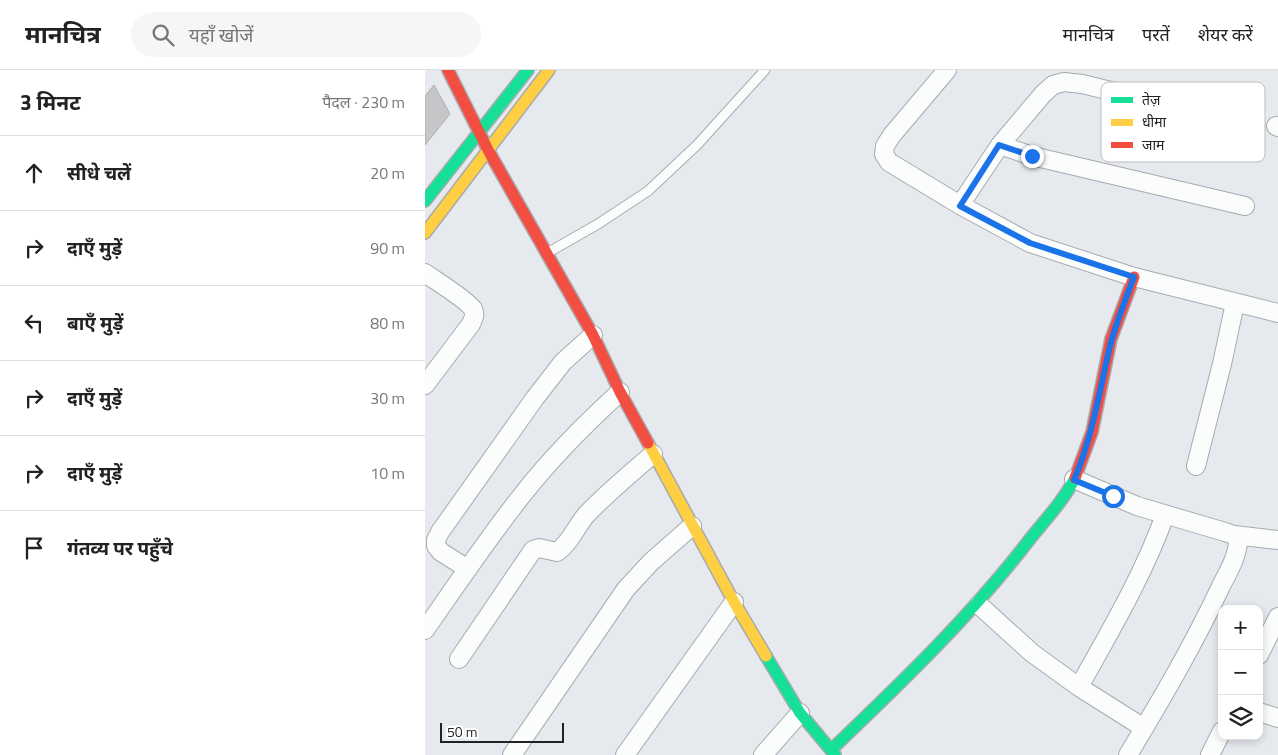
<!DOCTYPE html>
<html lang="hi">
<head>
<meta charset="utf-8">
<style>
  :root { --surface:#fff; --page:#f6f6f6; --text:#222; --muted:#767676; --line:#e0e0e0 }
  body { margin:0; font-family:"Titillium Web","Noto Sans Devanagari",sans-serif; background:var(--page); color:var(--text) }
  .controls { position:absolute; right:15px; bottom:15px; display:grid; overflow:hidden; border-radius:10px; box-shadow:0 2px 8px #0003 }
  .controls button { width:45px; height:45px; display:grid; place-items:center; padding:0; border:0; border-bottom:1px solid var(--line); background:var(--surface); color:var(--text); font:25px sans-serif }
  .scale { position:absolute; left:15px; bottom:12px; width:124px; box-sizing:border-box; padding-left:5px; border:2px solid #202225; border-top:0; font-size:14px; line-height:18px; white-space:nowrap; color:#202225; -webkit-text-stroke:4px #fff; paint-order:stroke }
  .stop { position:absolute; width:15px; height:15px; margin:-11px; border:4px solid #1a73e8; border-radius:50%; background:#fff }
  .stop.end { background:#1a73e8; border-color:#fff; box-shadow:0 1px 5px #0008 }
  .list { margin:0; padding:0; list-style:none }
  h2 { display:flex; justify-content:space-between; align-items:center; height:65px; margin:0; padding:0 20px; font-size:21px }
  h2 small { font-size:16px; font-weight:400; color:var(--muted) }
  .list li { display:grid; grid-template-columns:32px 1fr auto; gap:15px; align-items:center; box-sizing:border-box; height:75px; padding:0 20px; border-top:1px solid var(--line) }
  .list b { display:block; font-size:19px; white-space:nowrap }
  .list em { font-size:16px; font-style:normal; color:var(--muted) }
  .icon { flex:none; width:28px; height:28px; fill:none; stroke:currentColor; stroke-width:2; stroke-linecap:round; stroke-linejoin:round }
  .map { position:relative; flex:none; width:853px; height:685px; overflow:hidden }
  header { display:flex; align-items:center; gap:30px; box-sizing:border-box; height:70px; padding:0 25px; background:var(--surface); border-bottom:1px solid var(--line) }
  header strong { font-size:24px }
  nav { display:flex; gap:28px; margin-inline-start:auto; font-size:18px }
  .search { width:350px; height:45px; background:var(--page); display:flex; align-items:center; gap:12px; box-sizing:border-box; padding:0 18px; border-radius:28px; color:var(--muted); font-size:19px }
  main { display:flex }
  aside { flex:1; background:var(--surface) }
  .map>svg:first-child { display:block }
  .building { fill:#c6c5c7; stroke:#afafb0 }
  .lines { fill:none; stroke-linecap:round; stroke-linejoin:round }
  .lane-casing { stroke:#a8aaae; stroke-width:11 }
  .street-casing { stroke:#a8aaae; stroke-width:20 }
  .fast-casing { stroke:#a8aaae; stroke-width:14 }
  .slow-casing { stroke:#a8aaae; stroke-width:14 }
  .jam-casing { stroke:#a8aaae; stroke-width:14 }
  .lane { stroke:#fbfcfc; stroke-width:9 }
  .street { stroke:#fbfcfc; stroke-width:18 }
  .fast { stroke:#16e098; stroke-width:11 }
  .slow { stroke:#ffcf43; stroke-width:11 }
  .jam { stroke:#f24e42; stroke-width:11 }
  .route { stroke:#1a73e8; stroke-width:6 }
  .key { fill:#fff; stroke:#bcbdbe; stroke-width:1 }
  .key-label { font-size:14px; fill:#202225 }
</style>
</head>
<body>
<header>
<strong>मानचित्र</strong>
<div class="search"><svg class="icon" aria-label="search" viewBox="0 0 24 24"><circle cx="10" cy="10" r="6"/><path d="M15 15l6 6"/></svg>यहाँ खोजें</div>
<nav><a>मानचित्र</a><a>परतें</a><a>शेयर करें</a></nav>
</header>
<main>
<aside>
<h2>3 मिनट<small>पैदल · 230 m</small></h2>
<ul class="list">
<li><svg class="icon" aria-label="ahead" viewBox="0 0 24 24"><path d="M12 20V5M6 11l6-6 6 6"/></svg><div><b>सीधे चलें</b></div><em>20 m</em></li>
<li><svg class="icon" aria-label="right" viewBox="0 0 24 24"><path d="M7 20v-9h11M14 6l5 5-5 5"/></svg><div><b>दाएँ मुड़ें</b></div><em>90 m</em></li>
<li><svg class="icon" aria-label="left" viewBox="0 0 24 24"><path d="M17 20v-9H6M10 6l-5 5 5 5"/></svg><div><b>बाएँ मुड़ें</b></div><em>80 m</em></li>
<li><svg class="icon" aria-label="right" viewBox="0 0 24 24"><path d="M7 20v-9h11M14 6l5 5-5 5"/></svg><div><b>दाएँ मुड़ें</b></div><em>30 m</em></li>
<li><svg class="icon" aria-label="right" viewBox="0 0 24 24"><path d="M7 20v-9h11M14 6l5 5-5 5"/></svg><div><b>दाएँ मुड़ें</b></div><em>10 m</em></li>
<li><svg class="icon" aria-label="arrive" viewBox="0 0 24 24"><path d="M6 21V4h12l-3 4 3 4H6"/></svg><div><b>गंतव्य पर पहुँचे</b></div></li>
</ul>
</aside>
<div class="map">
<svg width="853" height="685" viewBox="0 0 853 685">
  <rect width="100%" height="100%" fill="#e6e9ee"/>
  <path class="building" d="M9,15L25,44L0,75V26Z"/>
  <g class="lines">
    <defs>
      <path id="lane" d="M124,182L173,154L223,121L272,75L340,0"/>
      <path id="street" d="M522,0L467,65L460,76L459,84L464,92L535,135L605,173L709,207L853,243
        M851,56L853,57
        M575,75L607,86L820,136
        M535,135L575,75L618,24L628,15L639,12L657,14L797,48
        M0,203C11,211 41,229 48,239C51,245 48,249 46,254L0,315
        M771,396L797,294L810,233
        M649,409L712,436L800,462L809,465L813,470C813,486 803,502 796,516C769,574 736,630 703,685
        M809,465L853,470
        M43,499L16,482L11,476V470L15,462L110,328L138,292L168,265
        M554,535L607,583L654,617L719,658
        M0,560C32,514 63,468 98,424C127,387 160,354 195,322
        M834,585L853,547
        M34,589L108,480L114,478L132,482C145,473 151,457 161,445C182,423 205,404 228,384
        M654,617C685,561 718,506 740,445
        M834,642L853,648
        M87,685L201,519L226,492L267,456
        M200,685L309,532
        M338,685L375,643
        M785,685L797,661"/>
      <path id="fast" d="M0,131L103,0
        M341,586L375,643L410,685
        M406,680C476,613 546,546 605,469C621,449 639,430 650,408"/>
      <path id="slow" d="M0,163L124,0
        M223,373L309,532L341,586"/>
      <path id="jam" d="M23,0L63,80L168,265L195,322L223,373
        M650,408L667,362L686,269L709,207"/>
    </defs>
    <use href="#lane" class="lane-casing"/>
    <use href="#street" class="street-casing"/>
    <use href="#fast" class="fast-casing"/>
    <use href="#slow" class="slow-casing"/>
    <use href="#jam" class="jam-casing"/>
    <use href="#lane" class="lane"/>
    <use href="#street" class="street"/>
    <use href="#fast" class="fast"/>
    <use href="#slow" class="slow"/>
    <use href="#jam" class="jam"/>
  </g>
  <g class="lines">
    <path class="route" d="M607,86L574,75L535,136L605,173L709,207C700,231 690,255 684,280C674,324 667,368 649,410L688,426"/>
  </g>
  <rect x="676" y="12" width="164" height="80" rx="8" class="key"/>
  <rect x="686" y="27" width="22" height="6" fill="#16e098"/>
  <rect x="686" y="49" width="22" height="7" fill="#ffcf43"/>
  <rect x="686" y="72" width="22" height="6" fill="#f24e42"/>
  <g class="key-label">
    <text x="717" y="35">तेज़</text>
    <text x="717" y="57">धीमा</text>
    <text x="717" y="80">जाम</text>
  </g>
</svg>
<div class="controls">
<button>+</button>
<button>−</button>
<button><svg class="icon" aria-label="layers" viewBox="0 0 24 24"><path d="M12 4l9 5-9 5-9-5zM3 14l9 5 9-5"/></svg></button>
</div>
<div class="scale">50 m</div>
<div class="stop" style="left:688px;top:426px"></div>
<div class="stop end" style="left:607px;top:86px"></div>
</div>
</main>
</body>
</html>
